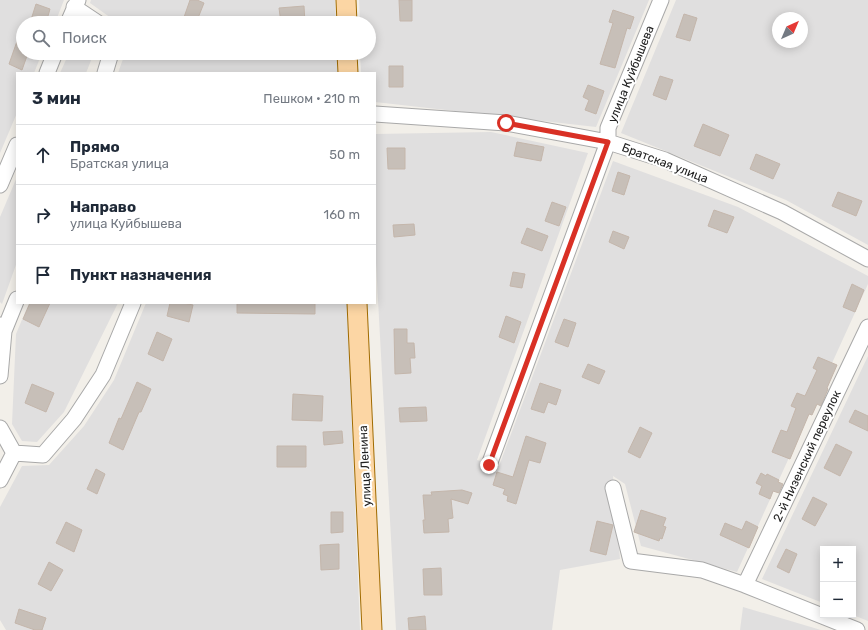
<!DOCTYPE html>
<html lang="ru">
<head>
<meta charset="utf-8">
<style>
  :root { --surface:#fff; --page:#f2f2f3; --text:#1f2937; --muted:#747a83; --line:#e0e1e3 }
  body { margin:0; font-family:Rubik,sans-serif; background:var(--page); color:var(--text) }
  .controls { position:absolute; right:12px; bottom:12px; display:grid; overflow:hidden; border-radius:0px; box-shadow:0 2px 10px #0003 }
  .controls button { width:36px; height:36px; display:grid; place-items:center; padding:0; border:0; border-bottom:1px solid var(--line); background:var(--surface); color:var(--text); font:20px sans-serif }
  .compass { position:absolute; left:772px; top:12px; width:36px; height:36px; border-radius:50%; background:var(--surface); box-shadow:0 2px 10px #0003; rotate:44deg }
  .stop { position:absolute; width:12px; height:12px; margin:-9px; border:3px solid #d93025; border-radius:50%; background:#fff }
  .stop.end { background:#d93025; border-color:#fff; box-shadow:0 1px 4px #0008 }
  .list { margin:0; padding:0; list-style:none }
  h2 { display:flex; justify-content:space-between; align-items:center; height:52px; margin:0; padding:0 16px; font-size:17px }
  h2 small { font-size:13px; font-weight:400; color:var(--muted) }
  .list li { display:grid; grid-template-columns:26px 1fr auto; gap:12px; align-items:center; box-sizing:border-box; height:60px; padding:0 16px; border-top:1px solid var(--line) }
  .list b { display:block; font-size:15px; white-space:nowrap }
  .list p { margin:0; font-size:13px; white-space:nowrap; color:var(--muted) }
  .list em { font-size:13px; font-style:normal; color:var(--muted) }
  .icon { flex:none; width:22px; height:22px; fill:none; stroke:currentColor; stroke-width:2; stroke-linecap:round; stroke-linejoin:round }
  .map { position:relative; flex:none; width:868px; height:630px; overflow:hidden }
  .search { position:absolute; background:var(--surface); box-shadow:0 2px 10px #0003; left:16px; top:16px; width:360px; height:44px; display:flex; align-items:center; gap:10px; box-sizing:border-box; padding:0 14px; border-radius:22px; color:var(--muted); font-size:15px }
  .panel { position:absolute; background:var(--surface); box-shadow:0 2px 10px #0003; left:16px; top:72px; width:360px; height:232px; border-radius:0px }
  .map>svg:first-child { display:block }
  .residential { fill:#e0dfdf; fill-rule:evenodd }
  .building { fill:#c7bfb8; stroke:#c4b6ab }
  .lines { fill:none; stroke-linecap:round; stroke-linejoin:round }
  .minor-casing { stroke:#a9a9a9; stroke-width:17 }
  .major-casing { stroke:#a06b00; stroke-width:21 }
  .minor { stroke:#fff; stroke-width:15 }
  .major { stroke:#fcd6a4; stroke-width:19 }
  .route { stroke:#d93025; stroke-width:5 }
  .labels { text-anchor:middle; stroke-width:4; stroke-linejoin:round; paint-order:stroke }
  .street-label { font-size:12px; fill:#222; stroke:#fff }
</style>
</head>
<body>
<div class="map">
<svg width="868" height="630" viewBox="0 0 868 630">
  <rect width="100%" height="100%" fill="#f2efe9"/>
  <path class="residential" d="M0,0H64L55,23H23V53H42L34,73H17V113L0,153Z
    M91,0H335L336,23H118L90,3Z
    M359,0H649L596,127L375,102V73H361L360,53H369V23H360Z
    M676,0H868V245L786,200L621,133ZM778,18H802V42H778Z
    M69,53H94L86,73H60Z
    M123,53H337L338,73H118L123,59Z
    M491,132L588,153L477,460L499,466L613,161L738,207L868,276V284L737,572L641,546L625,484L613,476L620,559L560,570L552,630H396L375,245V134Z
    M17,177V262L2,304L0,302V217Z
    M29,303H118L64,412L37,442L22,441L12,424L16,334Z
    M146,303H347L360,630H6L0,620V507L22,466L49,465L84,426L114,380Z
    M868,356V621L853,615V549H823V603L762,579Z
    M743,607L821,630H740Z"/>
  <path class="building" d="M190,0H197L204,3L196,23H182Z
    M399,0H412V21H400Z
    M36,4L50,9L46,23H30Z
    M304,6L305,23H281L279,8Z
    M613,10L634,17L630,29L627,28L615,68L600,64L613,23L609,22Z
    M684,14L697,18L690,41L676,37Z
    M21,30L23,31V53H28L22,70L9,64Z
    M389,66H403V87H389Z
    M660,76L673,80L666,100L653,95Z
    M588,85L604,91L596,114L585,110L589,100L583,97Z
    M703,124L729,135L720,156L694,146Z
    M517,142L544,147L541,161L514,156Z
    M387,148H405V169H388Z
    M756,154L780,164L773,179L750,169Z
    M618,172L630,176L624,195L612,191Z
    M838,192L862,201L856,216L832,206Z
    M552,202L566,207L559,226L545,221Z
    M714,210L734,217L727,233L708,226Z
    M414,224L415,235L394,237L393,225Z
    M527,228L548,236L542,251L521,243Z
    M613,231L629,237L624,249L609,242Z
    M513,272L525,274L522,288L510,286Z
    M852,284L864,290L855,312L843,307Z
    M30,303H50L39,327L23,319Z
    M170,303H183L193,305L189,322L167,316Z
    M237,303H315V314L237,313Z
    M506,316L521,322L514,343L499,337Z
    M564,319L576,323L568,347L555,342Z
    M394,329H407V343H414L415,358H410L411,373L395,374Z
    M157,332L172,339L163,361L148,354Z
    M818,357L837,365L827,388L828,389L821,406L817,404L812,415L809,414L790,459L772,452L781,430L787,432L796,408L791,406L797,393L805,396L817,370L813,368Z
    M588,364L605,371L599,384L582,377Z
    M137,382L151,389L141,412H139L123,450L109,443L119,418L121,419Z
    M540,383L561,390L556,405L548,402L544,413L531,409Z
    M32,384L54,393L46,412L25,403Z
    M293,394L323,396L322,421L292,420Z
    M426,407L427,421L400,422L399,408Z
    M855,410L868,416V431L849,422Z
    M640,427L652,433L640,458L628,452Z
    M342,431L343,443L324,445L323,432Z
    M526,436L546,443L540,463L529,460L516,504L507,501L508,496L503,494L505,489L493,485L497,472L513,477Z
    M836,444L852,452L840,476L824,468Z
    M277,446H306V467H277Z
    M96,469L105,474L97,494L87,489Z
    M761,473L766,476L767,474L779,480L778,482L783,484L779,493L773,491L770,499L759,494L762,486L756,483Z
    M462,490L472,493L468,504L451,499L453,518L448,519L449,532L424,533L423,520H425L423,495H432L431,492Z
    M813,497L827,504L815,526L802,519Z
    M641,510L666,518L663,526L666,527L662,539L660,538L659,541L634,532Z
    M331,512H343V532L331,533Z
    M597,521L613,525L606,555L590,551Z
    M746,521L758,527L749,548L720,535L725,523L742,530Z
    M66,522L82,530L74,552L56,543Z
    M339,544V569L321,570L320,545Z
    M786,549L797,554L789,573L777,567Z
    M49,562L63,570L51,591L38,584Z
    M441,568L442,595H424L423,569Z
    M19,609L46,618L42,630H35L15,623Z
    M425,616L426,630H409L408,618Z"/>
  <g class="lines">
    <defs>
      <path id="minor" d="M74,7L98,23
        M68,23L78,0
        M47,73L55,53
        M105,73L111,53
        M375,114L506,123L608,142L665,160L782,212L868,259
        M0,185L17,145
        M0,325L4,331L0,376
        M4,331L17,299
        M0,428L14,453
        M14,453L43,455L74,419L103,375L133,303
        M489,465L608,142V128L661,0
        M0,480L14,453
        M613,488L631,561L702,570L745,585L857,630
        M745,585L868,327"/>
      <path id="major" d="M346,0L347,23
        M347,53L348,73
        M357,303L372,630"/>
    </defs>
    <use href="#minor" class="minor-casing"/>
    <use href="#major" class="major-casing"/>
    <use href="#minor" class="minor"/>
    <use href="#major" class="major"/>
  </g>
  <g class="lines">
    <path class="route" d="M489,465L608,142L506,123"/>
  </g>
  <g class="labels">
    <g class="street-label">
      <text transform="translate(631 74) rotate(-68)" y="4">улица Куйбышева</text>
      <text transform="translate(665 163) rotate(21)" y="4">Братская улица</text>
      <text transform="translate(807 456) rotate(-65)" y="4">2-й Низенский переулок</text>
      <text transform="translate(365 466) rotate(-93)" y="4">улица Ленина</text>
    </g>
  </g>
</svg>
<div class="controls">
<button>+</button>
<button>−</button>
</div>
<svg class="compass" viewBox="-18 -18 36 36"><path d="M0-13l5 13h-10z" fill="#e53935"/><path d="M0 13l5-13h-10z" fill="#747a83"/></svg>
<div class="stop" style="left:506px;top:123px"></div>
<div class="stop end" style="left:489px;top:465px"></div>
<div class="search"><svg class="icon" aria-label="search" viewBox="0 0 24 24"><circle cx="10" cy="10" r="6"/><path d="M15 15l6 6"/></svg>Поиск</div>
<section class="panel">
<h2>3 мин<small>Пешком · 210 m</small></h2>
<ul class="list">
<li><svg class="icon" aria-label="ahead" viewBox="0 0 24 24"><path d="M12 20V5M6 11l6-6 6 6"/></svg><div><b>Прямо</b><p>Братская улица</p></div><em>50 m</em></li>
<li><svg class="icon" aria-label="right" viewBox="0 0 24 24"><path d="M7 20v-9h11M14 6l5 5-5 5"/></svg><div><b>Направо</b><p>улица Куйбышева</p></div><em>160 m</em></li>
<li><svg class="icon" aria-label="arrive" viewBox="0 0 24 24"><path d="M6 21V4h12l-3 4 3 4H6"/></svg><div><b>Пункт назначения</b></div></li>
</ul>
</section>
</div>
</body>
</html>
